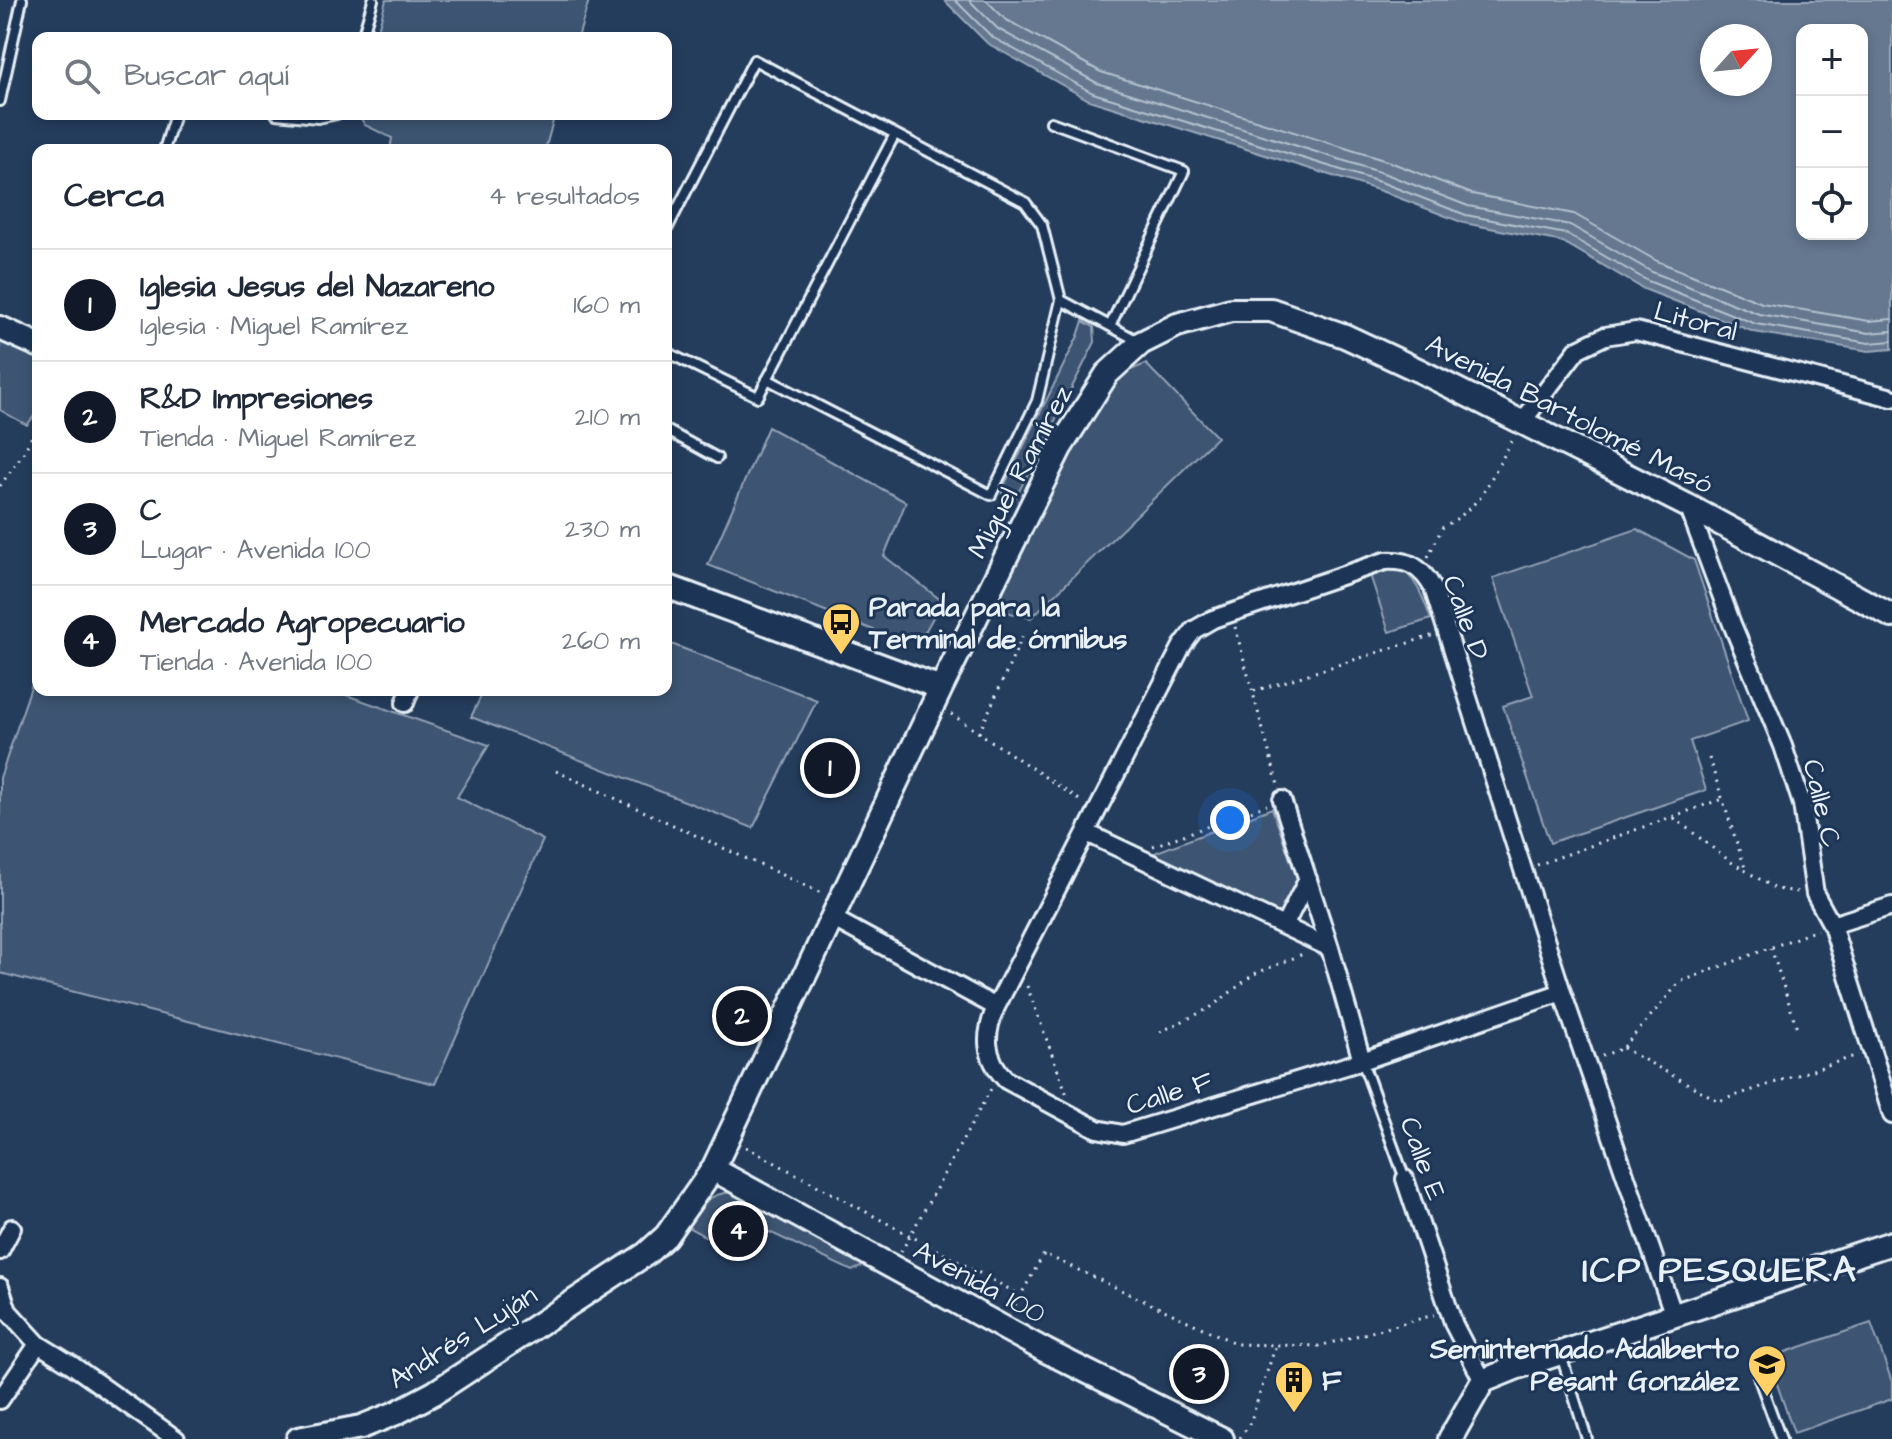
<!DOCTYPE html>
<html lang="es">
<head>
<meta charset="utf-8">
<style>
  :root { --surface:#fff; --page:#f6f6f7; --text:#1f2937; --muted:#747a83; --line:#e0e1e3; --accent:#111827 }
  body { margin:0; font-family:"Architects Daughter",sans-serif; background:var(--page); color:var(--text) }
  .controls { position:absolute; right:24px; top:24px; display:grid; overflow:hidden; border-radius:16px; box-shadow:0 4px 12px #0003 }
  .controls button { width:72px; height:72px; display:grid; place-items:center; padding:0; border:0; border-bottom:2px solid var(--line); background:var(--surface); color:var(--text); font:40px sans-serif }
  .compass { position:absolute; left:1700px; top:24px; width:72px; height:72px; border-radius:50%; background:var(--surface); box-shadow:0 4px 12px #0003; rotate:63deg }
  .you { position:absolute; left:1230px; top:820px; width:28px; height:28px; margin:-20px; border:6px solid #fff; border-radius:50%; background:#1a73e8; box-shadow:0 0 0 12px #1a73e833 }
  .badge { display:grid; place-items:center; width:52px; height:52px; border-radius:50%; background:var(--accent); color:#fff; font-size:26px; font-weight:700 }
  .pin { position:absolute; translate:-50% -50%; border:4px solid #fff; box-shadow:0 2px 8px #0006 }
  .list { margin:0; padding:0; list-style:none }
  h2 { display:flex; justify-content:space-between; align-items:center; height:104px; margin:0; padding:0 32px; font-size:34px }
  h2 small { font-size:26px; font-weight:400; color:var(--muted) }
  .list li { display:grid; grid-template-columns:52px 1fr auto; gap:24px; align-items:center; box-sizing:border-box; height:112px; padding:0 32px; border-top:2px solid var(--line) }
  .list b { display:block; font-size:30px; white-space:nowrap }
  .list p { margin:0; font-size:26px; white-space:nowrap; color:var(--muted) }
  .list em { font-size:26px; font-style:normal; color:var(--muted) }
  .icon { flex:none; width:44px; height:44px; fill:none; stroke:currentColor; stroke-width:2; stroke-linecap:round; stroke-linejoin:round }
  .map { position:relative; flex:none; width:1892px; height:1439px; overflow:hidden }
  .search { position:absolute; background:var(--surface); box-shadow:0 4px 12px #0003; left:32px; top:32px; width:640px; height:88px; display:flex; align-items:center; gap:20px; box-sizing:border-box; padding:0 28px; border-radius:16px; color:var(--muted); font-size:30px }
  .panel { position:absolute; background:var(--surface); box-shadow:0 4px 12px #0003; left:32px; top:144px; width:640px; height:552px; border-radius:16px }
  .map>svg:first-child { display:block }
  .green { fill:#3e5472; stroke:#93a2b5; stroke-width:2 }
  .water { fill:#657890; stroke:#99a8ba; stroke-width:2; fill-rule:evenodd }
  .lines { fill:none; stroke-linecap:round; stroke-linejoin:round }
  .shore { stroke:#b4c1ce; stroke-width:2 }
  .lane-casing { stroke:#e8f1f8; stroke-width:14 }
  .street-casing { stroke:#e8f1f8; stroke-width:22 }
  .secondary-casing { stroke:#e8f1f8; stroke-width:28 }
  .path { stroke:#e8f1f8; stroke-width:3; stroke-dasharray:2 6; stroke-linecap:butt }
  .lane { stroke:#1d3557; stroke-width:8 }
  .street { stroke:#1d3557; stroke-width:16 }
  .secondary { stroke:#1d3557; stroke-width:22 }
  .labels { text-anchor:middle; stroke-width:6; stroke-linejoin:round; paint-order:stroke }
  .street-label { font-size:28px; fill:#e8f1f8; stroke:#1d3557 }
  .poi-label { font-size:28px; font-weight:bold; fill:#e8f1f8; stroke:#1d3557; text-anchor:start }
  .district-label { font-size:36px; font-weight:bold; letter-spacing:2px; fill:#e8f1f8; stroke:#1d3557 }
</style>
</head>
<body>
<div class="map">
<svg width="1892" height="1439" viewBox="0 0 1892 1439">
  <rect width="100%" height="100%" fill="#253d5d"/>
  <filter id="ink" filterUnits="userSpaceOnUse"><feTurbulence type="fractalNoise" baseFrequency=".0125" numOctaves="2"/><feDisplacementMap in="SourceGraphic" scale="16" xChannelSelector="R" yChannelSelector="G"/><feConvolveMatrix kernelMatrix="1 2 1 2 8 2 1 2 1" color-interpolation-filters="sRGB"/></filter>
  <g filter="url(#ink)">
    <path class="green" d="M386,0H589L578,38H376Z
      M358,114H555L545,150H390L392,138L365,125Z
      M1083,321L1094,327L1095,342L1013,503L1002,495V490L1078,336Z
      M0,337L38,352V411L27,425L0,410Z
      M1146,364L1217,437L1031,618L990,608L1065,457L1110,385L1128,371Z
      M768,427L906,502L884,556L942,601L925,632L899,640L708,565Z
      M1637,529L1694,560L1748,721L1690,741L1706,790L1550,843L1503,706L1533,696L1493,578Z
      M1397,566C1417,578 1423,598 1431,619L1389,632L1370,575Z
      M666,642L817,700L753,828L471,717L484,690H666Z
      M38,666V690H332L489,745L457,797L543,840L435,1084L0,973V778Z
      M1272,808L1297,879L1282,914L1149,855Z
      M732,1192L743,1195L870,1263L852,1271L759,1227L749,1245C727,1251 705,1236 686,1226C697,1207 709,1193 732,1192Z
      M1871,1323L1892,1382V1399L1794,1433L1768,1358Z"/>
    <path class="water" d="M944,0H1892V349L1869,351L1754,332L1644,289L1563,242L1464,223L1381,191L1089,100L987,43ZM1802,30H1862V234H1802ZM1712,36H1760V84H1712Z"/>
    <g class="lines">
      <path class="shore" d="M955,0L992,37L1093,93L1383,183L1466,215L1566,234L1648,281L1756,324L1869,343L1892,341
        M969,0L998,29L1097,83L1386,174L1468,206L1570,225L1652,272L1759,314L1869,333L1892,331
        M986,0L1005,19L1101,72L1390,162L1472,194L1574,214L1657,261L1762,303L1869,321L1892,319"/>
      <defs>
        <path id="lane" d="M362,38L373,0
          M0,101L22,0
          M276,114L318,118L337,114
          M1051,122L1184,171L1110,326
          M164,150L175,114
          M666,231L754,60L1025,202L1042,225L1061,300L1037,401L991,495L767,379
          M1061,300L1138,341
          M666,352L758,397L895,134
          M666,430L717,458
          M1362,1061L1405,1179
          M1561,1355L1587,1439
          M1759,1379L1781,1439"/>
        <path id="street" d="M1522,422L1578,349L1605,336L1636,331L1892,398
          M1688,506L1732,624L1783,746L1802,804L1815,894L1832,925L1892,1115
          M405,703L410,690
          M1282,800L1330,948L1362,1061
          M1087,833L1330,948
          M832,918L996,1007
          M1832,925L1892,906
          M1284,926L1308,879
          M1562,992L1362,1061L1123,1134L1097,1129L1006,1080C984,1057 984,1035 996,1007L1182,646L1194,630L1213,619L1385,561C1409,559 1422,568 1433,588L1562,992L1674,1316
          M1405,1179L1454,1325L1483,1381
          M0,1251L12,1228
          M0,1287L8,1311L38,1344L72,1365L176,1439
          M0,1400L38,1344"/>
        <path id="secondary" d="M0,328L38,345
          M666,586L941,688
          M713,1169L1046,1351L1222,1439
          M298,1439L361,1427L396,1413L434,1393L646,1254L666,1236L713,1169L941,688L1060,448L1107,374L1141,343L1177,325L1231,310H1271L1345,336L1420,371L1688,506L1892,616
          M1450,1439L1483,1381L1515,1368L1892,1243"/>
      </defs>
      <use href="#lane" class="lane-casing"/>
      <use href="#street" class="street-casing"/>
      <use href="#secondary" class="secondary-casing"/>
      <path class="path" d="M0,486L24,452L38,424
        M1428,557L1442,528L1461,516L1481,497L1513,439
        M1235,627L1278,785
        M1254,691L1434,635
        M951,714L1084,803
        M979,733L1025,631
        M1709,758L1746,871
        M556,771L821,893
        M1674,818L1731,862L1776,889L1800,892
        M1153,846L1267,805
        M1537,865L1722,799
        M1771,948L1798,1031
        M1027,986L1067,1095
        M1160,1032L1210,1008L1254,974L1303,954
        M1623,1048L1719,1101L1858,1055
        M1602,1056L1623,1048L1680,982L1817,930
        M746,1147L1020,1295
        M901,1252L992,1087
        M1011,1312L1044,1254L1237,1344L1319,1346L1434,1315
        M1240,1438L1250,1423L1276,1345"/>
      <use href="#lane" class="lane"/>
      <use href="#street" class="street"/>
      <use href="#secondary" class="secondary"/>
    </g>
  </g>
  <defs>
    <symbol id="bus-pin" viewBox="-11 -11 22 30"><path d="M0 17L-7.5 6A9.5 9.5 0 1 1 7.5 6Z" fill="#ffd166" stroke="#1d3557"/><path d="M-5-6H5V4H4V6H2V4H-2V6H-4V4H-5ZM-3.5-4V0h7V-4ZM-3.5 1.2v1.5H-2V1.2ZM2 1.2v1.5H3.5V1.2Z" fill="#111"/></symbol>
    <symbol id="school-pin" viewBox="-11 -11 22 30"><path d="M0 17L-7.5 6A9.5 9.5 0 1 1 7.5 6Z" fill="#ffd166" stroke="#1d3557"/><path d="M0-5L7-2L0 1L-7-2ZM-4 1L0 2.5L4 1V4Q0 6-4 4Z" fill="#111"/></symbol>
    <symbol id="building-pin" viewBox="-11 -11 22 30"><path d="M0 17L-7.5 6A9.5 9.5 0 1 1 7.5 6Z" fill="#ffd166" stroke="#1d3557"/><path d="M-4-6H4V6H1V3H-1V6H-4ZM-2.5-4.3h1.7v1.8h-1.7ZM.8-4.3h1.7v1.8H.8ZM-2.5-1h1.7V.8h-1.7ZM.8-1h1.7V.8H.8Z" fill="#111"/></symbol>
  </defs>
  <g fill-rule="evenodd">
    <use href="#bus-pin" x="819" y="600" width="44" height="60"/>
    <use href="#school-pin" x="1745" y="1342" width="44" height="60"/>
    <use href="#building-pin" x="1272" y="1358" width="44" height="60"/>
  </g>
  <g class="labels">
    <g class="street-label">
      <text transform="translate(1696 320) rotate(15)" y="10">Litoral</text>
      <text transform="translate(1570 413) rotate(27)" y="10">Avenida Bartolomé Masó</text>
      <text transform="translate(1019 471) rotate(-62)" y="10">Miguel Ramírez</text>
      <text transform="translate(1467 617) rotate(70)" y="10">Calle D</text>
      <text transform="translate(1823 803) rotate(77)" y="10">Calle C</text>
      <text transform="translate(1169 1092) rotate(-17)" y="10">Calle F</text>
      <text transform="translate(1424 1158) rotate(70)" y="10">Calle E</text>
      <text transform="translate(980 1281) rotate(28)" y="10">Avenida 100</text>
      <text transform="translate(462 1336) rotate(-32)" y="10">Andrés Luján</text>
    </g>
    <g class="poi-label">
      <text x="869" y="616">Parada para la<tspan x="869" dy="32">Terminal de ómnibus</tspan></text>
      <text x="1739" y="1358" text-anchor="end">Seminternado Adalberto<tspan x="1739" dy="32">Pesant González</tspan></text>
      <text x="1322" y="1390">F</text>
    </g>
    <g class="district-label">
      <text x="1720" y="1281">ICP PESQUERA</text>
    </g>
  </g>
</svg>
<div class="controls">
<button>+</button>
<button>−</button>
<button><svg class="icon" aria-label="locate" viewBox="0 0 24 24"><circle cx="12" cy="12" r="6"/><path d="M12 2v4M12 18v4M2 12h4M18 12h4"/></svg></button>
</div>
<svg class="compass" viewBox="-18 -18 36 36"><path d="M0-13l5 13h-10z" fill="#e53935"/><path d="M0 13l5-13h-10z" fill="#747a83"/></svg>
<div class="you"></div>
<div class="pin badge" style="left:830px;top:768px">1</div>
<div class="pin badge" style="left:742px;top:1016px">2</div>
<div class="pin badge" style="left:1199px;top:1374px">3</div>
<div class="pin badge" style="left:738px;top:1231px">4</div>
<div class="search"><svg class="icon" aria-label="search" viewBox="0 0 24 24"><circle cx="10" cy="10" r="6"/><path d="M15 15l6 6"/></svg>Buscar aquí</div>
<section class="panel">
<h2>Cerca<small>4 resultados</small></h2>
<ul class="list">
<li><span class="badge">1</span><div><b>Iglesia Jesus del Nazareno</b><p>Iglesia · Miguel Ramírez</p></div><em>160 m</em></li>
<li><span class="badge">2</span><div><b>R&amp;D Impresiones</b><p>Tienda · Miguel Ramírez</p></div><em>210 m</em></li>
<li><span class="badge">3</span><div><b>C</b><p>Lugar · Avenida 100</p></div><em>230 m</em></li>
<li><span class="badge">4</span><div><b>Mercado Agropecuario</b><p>Tienda · Avenida 100</p></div><em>260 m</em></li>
</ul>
</section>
</div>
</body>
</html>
